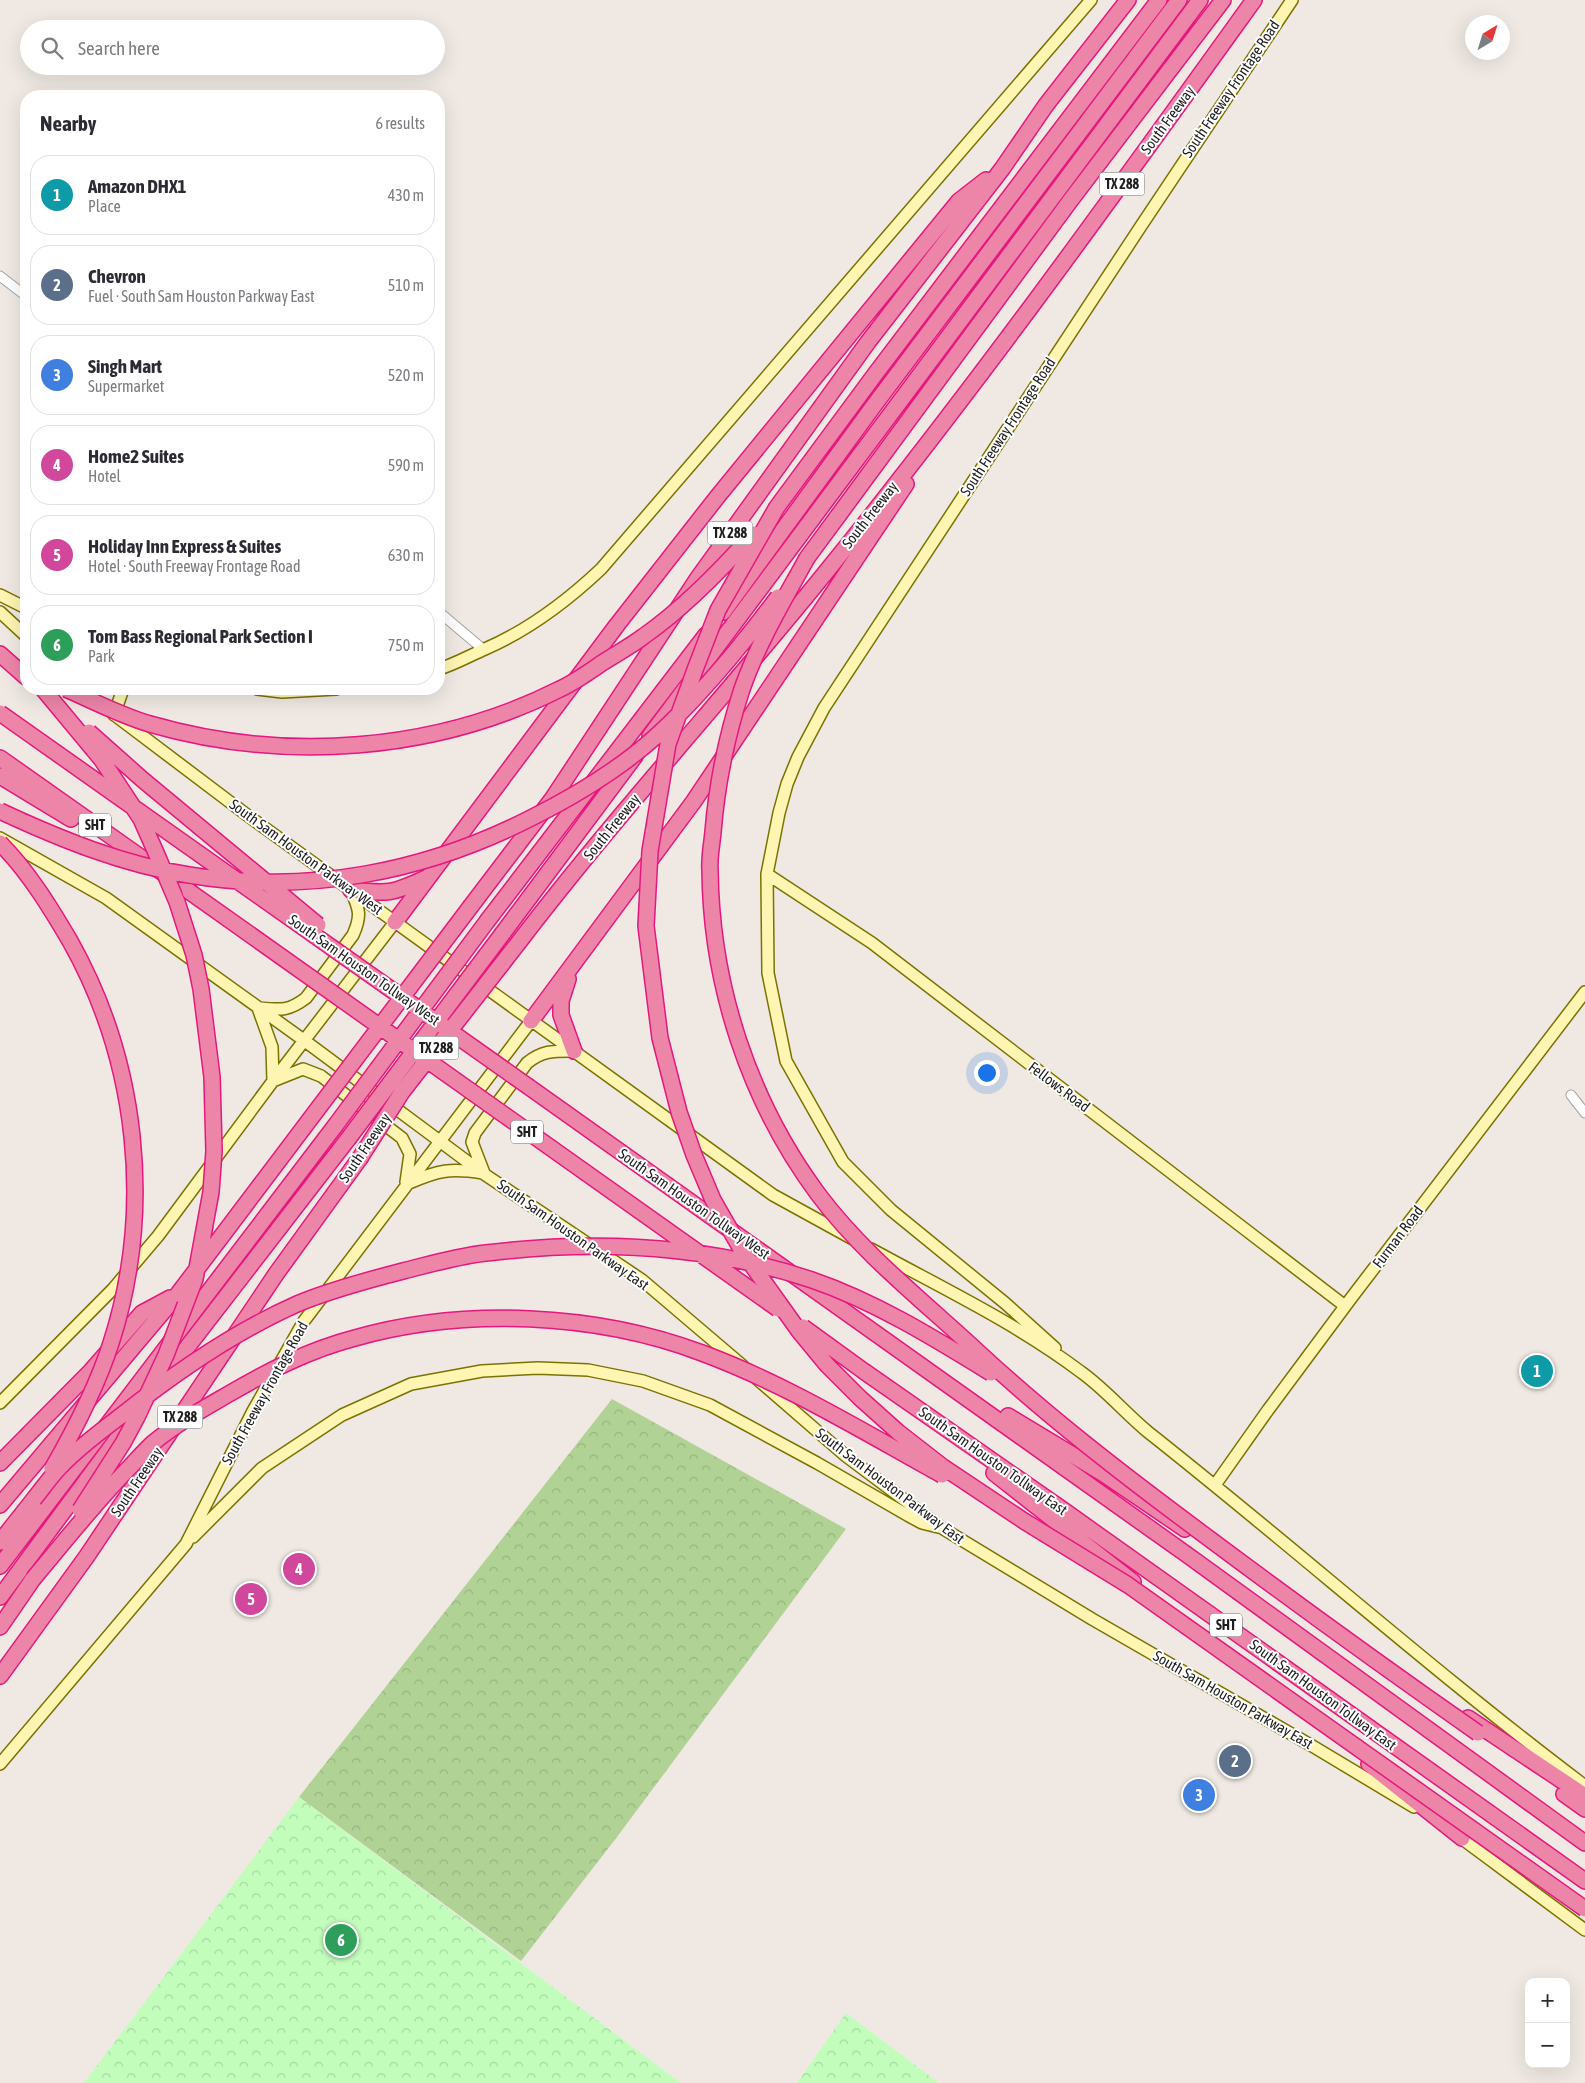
<!DOCTYPE html>
<html lang="en">
<head>
<meta charset="utf-8">
<style>
  :root { --surface:#fff; --page:#f2f2f3; --text:#2b2b33; --muted:#7c7c81; --line:#e1e1e2; --accent:#0b8043 }
  body { margin:0; font-family:"Asap Condensed",sans-serif; background:var(--page); color:var(--text) }
  .controls { position:absolute; right:15px; bottom:15px; display:grid; overflow:hidden; border-radius:10px; box-shadow:0 5px 20px #0002 }
  .controls button { width:45px; height:45px; display:grid; place-items:center; padding:0; border:0; border-bottom:1px solid var(--line); background:var(--surface); color:var(--text); font:25px sans-serif }
  .compass { position:absolute; left:1465px; top:15px; width:45px; height:45px; border-radius:50%; background:var(--surface); box-shadow:0 5px 20px #0002; rotate:38deg }
  .you { position:absolute; left:986px; top:1072px; width:18px; height:18px; margin:-12px; border:4px solid #fff; border-radius:50%; background:#1a73e8; box-shadow:0 0 0 8px #1a73e833 }
  .badge { display:grid; place-items:center; width:32px; height:32px; border-radius:50%; background:var(--accent); color:#fff; font-size:16px; font-weight:700 }
  .pin { position:absolute; translate:-50% -50%; border:2px solid #fff; box-shadow:0 1px 5px #0006 }
  .list { margin:0; padding:0; list-style:none }
  h2 { display:flex; justify-content:space-between; align-items:center; height:65px; margin:0; padding:0 20px; font-size:21px }
  h2 small { font-size:16px; font-weight:400; color:var(--muted) }
  .list li { display:grid; grid-template-columns:32px 1fr auto; gap:15px; align-items:center; box-sizing:border-box; height:80px; margin:0 10px 10px; padding:0 10px; border:1px solid var(--line); border-radius:20px }
  .list b { display:block; font-size:19px; white-space:nowrap }
  .list p { margin:0; font-size:16px; white-space:nowrap; color:var(--muted) }
  .list em { font-size:16px; font-style:normal; color:var(--muted) }
  .icon { flex:none; width:28px; height:28px; fill:none; stroke:currentColor; stroke-width:2; stroke-linecap:round; stroke-linejoin:round }
  .map { position:relative; flex:none; width:1585px; height:2083px; overflow:hidden }
  .search { position:absolute; background:var(--surface); box-shadow:0 5px 20px #0002; left:20px; top:20px; width:425px; height:55px; display:flex; align-items:center; gap:12px; box-sizing:border-box; padding:0 18px; border-radius:28px; color:var(--muted); font-size:19px }
  .panel { position:absolute; background:var(--surface); box-shadow:0 5px 20px #0002; left:20px; top:90px; width:425px; height:605px; border-radius:20px }
  .map>svg:first-child { display:block }
  .forest { fill:url(#forest-crowns) }
  .park { fill:url(#park-crowns) }
  .lines { fill:none; stroke-linecap:round; stroke-linejoin:round }
  .street-casing { stroke:#a5a5a5; stroke-width:11 }
  .secondary-casing { stroke:#7a7300; stroke-width:14 }
  .highway-casing { stroke:#e61880; stroke-width:18 }
  .street { stroke:#fff; stroke-width:9 }
  .secondary { stroke:#fef5b3; stroke-width:11 }
  .highway { stroke:#ed85a9; stroke-width:15 }
  .highway-bridge-casing { stroke:#e61880; stroke-width:18; stroke-linecap:butt }
  .highway-bridge { stroke:#ed85a9; stroke-width:15 }
  .labels { text-anchor:middle; stroke-width:4; stroke-linejoin:round; paint-order:stroke }
  .shield { fill:#fff; stroke:#626262; stroke-width:1 }
  .shield-label { font-size:14px; font-weight:bold; fill:#1e1e1e }
  .street-label { font-size:15px; fill:#1e1e1e; stroke:#fff }
</style>
</head>
<body>
<div class="map">
<svg width="1585" height="2083" viewBox="0 0 1585 2083">
  <defs>
    <pattern id="forest-crowns" width="20" height="18" patternUnits="userSpaceOnUse" patternTransform="scale(1.25)"><rect width="20" height="18" fill="#b1d295"/><path d="M2 6a3 3 0 1 1 6 0M12 15a3 3 0 1 1 6 0" fill="none" stroke="#98b480"/></pattern>
    <pattern id="park-crowns" width="20" height="18" patternUnits="userSpaceOnUse" patternTransform="scale(1.25)"><rect width="20" height="18" fill="#c2fdbc"/><path d="M2 6a3 3 0 1 1 6 0M12 15a3 3 0 1 1 6 0" fill="none" stroke="#a6d8a1"/></pattern>
  </defs>
  <rect width="100%" height="100%" fill="#f0e9e3"/>
  <path class="forest" d="M612,1399L846,1529L617,1837L521,1961L299,1797Z"/>
  <path class="park" d="M299,1797L681,2083H84Z
    M846,2013L939,2083H797Z"/>
  <g class="lines">
    <defs>
      <path id="street" d="M0,276L26,296
        M439,612L484,650
        M1571,1095L1585,1113"/>
      <path id="secondary" d="M0,595L26,608
        M0,612L26,636
        M439,669C455,664 469,656 485,649C529,630 566,602 601,569L1091,0
        M257,689L282,692L336,689
        M114,715L123,689
        M116,716L251,818L773,1195L853,1239
        M0,838L106,898L305,1041L484,1174L642,1280L743,1366
        M767,874L872,943L1345,1306
        M258,1008L272,1047L273,1081
        M260,1008C281,1010 289,1011 306,998L353,935C362,915 359,909 351,890
        M273,1081L303,1069L321,1076L402,1138L410,1154L406,1182
        M484,1173L472,1142L475,1133L527,1063C543,1050 555,1051 574,1051
        M409,1183C439,1170 450,1168 483,1173
        M871,1249C942,1288 1016,1323 1081,1372C1105,1389 1125,1413 1148,1432C1295,1548 1435,1673 1585,1786
        M1055,1348L1005,1303L891,1210L843,1162L786,1061L768,973L767,874L779,813L787,784L798,757L824,708L1141,226L1292,0
        M757,1379L846,1456L942,1528L1092,1619L1314,1747L1414,1807
        M0,1403L113,1289L158,1236L273,1081L395,922
        M1215,1485L1268,1410L1352,1297L1585,992
        M193,1537L262,1468L342,1415L411,1384L482,1371L538,1368L588,1370L643,1381L710,1405L817,1463L909,1516L922,1523L938,1527
        M0,1764L186,1544L253,1411L304,1321L531,1021
        M1457,1835L1585,1930"/>
      <path id="highway" d="M777,507L876,373L1159,0
        M807,558L1070,201L1223,0
        M723,612L875,404L1179,0
        M0,654L26,677
        M650,736L1200,0
        M0,758L190,892
        M0,776L71,819
        M351,890C388,894 392,894 426,878
        M471,906L553,798L698,578L868,342L1002,169L1046,105L1128,0
        M488,920L706,635
        M395,922L617,625L718,496L959,201L986,180
        M503,933L635,756
        M519,942C616,815 725,697 826,572C976,387 1115,193 1254,0
        M568,979L561,1001V1015L574,1051
        M531,1021L694,801L906,484
        M529,1087L1186,1554L1585,1843
        M865,1372L1063,1510L1585,1881
        M158,1385L348,1139
        M1008,1416L1104,1474L1185,1529
        M0,1463L91,1371L142,1313L170,1298
        M994,1473L1133,1582
        M0,1505L178,1294
        M0,1542L34,1499
        M0,1566L335,1126
        M0,1597L126,1427
        M0,1627L33,1579
        M0,1676L87,1556L276,1274L360,1158
        M1468,1718L1585,1796
        M1369,1764L1462,1838
        M1564,1794L1585,1809"/>
    </defs>
    <use href="#street" class="street-casing"/>
    <use href="#secondary" class="secondary-casing"/>
    <use href="#highway" class="highway-casing"/>
    <use href="#street" class="street"/>
    <use href="#secondary" class="secondary"/>
    <use href="#highway" class="highway"/>
    <defs>
      <path id="highway-bridge" d="M777,507L718,610L696,667L668,744L650,851L646,926L660,1038L679,1112L694,1155L713,1200L744,1254L799,1331L827,1365L860,1398L898,1432L943,1467L1024,1521L1128,1585L1585,1909
        M807,558C784,600 758,643 742,689C727,735 717,783 713,832C712,844 709,857 710,870C711,985 749,1101 818,1194C862,1253 922,1300 976,1350C1048,1417 1125,1476 1203,1534C1294,1602 1385,1668 1478,1733
        M43,689L102,760L141,819L157,855L177,902L194,955L201,989L212,1077L214,1151L211,1192L195,1279L166,1355L137,1417L123,1443L80,1510
        M66,689C93,701 122,716 150,724C285,763 435,752 560,689C575,682 589,672 602,663C616,654 631,646 644,636C684,608 720,571 753,534
        M0,713L529,1087
        M89,732L143,780L318,925
        M0,811C60,839 124,865 189,875C308,895 425,872 531,818C575,796 618,770 654,738C699,698 742,645 778,597
        M0,843C28,871 50,907 70,941C138,1062 154,1210 111,1343C97,1387 75,1429 52,1469
        M190,892L778,1309
        M335,1126L488,920
        M348,1139L503,933
        M360,1158L402,1092L519,942
        M178,1294L471,906
        M803,1327L865,1372
        M34,1499C43,1488 51,1476 61,1466C79,1447 101,1431 122,1415C176,1372 234,1332 297,1304C330,1290 368,1280 403,1271C431,1264 458,1256 486,1253C595,1240 708,1245 812,1280C876,1302 934,1338 991,1373
        M33,1579C64,1542 94,1504 128,1469C136,1461 144,1451 153,1443C176,1424 201,1410 227,1395C268,1371 309,1350 355,1338C464,1307 596,1313 702,1353C786,1384 864,1432 942,1475"/>
    </defs>
    <use href="#highway-bridge" class="highway-bridge-casing"/>
    <use href="#highway-bridge" class="highway-bridge"/>
  </g>
  <g class="labels">
    <g class="shield">
      <rect x="1099.5" y="172.5" width="45" height="23" rx="4"/>
      <rect x="707.5" y="521.5" width="45" height="23" rx="4"/>
      <rect x="79" y="813.5" width="32" height="23" rx="4"/>
      <rect x="413.5" y="1036.5" width="45" height="23" rx="4"/>
      <rect x="511" y="1120.5" width="32" height="23" rx="4"/>
      <rect x="157.5" y="1405.5" width="45" height="23" rx="4"/>
      <rect x="1210" y="1613.5" width="32" height="23" rx="4"/>
    </g>
    <g class="shield-label">
      <text x="1122" y="189">TX 288</text>
      <text x="730" y="538">TX 288</text>
      <text x="95" y="830">SHT</text>
      <text x="436" y="1053">TX 288</text>
      <text x="527" y="1137">SHT</text>
      <text x="180" y="1422">TX 288</text>
      <text x="1226" y="1630">SHT</text>
    </g>
    <g class="street-label">
      <text transform="translate(1231 89) rotate(-56)" y="5">South Freeway Frontage Road</text>
      <text transform="translate(1168 120) rotate(-54)" y="5">South Freeway</text>
      <text transform="translate(1008 427) rotate(-57)" y="5">South Freeway Frontage Road</text>
      <text transform="translate(870 515) rotate(-52)" y="5">South Freeway</text>
      <text transform="translate(612 827) rotate(-51)" y="5">South Freeway</text>
      <text transform="translate(306 857) rotate(36)" y="5">South Sam Houston Parkway West</text>
      <text transform="translate(364 970) rotate(35)" y="5">South Sam Houston Tollway West</text>
      <text transform="translate(1059 1087) rotate(37)" y="5">Fellows Road</text>
      <text transform="translate(365 1148) rotate(-56)" y="5">South Freeway</text>
      <text transform="translate(694 1204) rotate(35)" y="5">South Sam Houston Tollway West</text>
      <text transform="translate(573 1235) rotate(35)" y="5">South Sam Houston Parkway East</text>
      <text transform="translate(1398 1237) rotate(-53)" y="5">Furman Road</text>
      <text transform="translate(265 1393) rotate(-61)" y="5">South Freeway Frontage Road</text>
      <text transform="translate(993 1461) rotate(35)" y="5">South Sam Houston Tollway East</text>
      <text transform="translate(137 1482) rotate(-56)" y="5">South Freeway</text>
      <text transform="translate(890 1486) rotate(37)" y="5">South Sam Houston Parkway East</text>
      <text transform="translate(1323 1695) rotate(36)" y="5">South Sam Houston Tollway East</text>
      <text transform="translate(1233 1700) rotate(30)" y="5">South Sam Houston Parkway East</text>
    </g>
  </g>
</svg>
<div class="controls">
<button>+</button>
<button>−</button>
</div>
<svg class="compass" viewBox="-18 -18 36 36"><path d="M0-13l5 13h-10z" fill="#e53935"/><path d="M0 13l5-13h-10z" fill="#7c7c81"/></svg>
<div class="you"></div>
<div class="pin badge" style="left:1537px;top:1371px;background:#0f9aa8">1</div>
<div class="pin badge" style="left:1235px;top:1761px;background:#5c6f8a">2</div>
<div class="pin badge" style="left:1199px;top:1795px;background:#3f7fe0">3</div>
<div class="pin badge" style="left:299px;top:1569px;background:#d1479c">4</div>
<div class="pin badge" style="left:251px;top:1599px;background:#d1479c">5</div>
<div class="pin badge" style="left:341px;top:1940px;background:#2e9e5b">6</div>
<div class="search"><svg class="icon" aria-label="search" viewBox="0 0 24 24"><circle cx="10" cy="10" r="6"/><path d="M15 15l6 6"/></svg>Search here</div>
<section class="panel">
<h2>Nearby<small>6 results</small></h2>
<ul class="list">
<li><span class="badge" style="background:#0f9aa8">1</span><div><b>Amazon DHX1</b><p>Place</p></div><em>430 m</em></li>
<li><span class="badge" style="background:#5c6f8a">2</span><div><b>Chevron</b><p>Fuel · South Sam Houston Parkway East</p></div><em>510 m</em></li>
<li><span class="badge" style="background:#3f7fe0">3</span><div><b>Singh Mart</b><p>Supermarket</p></div><em>520 m</em></li>
<li><span class="badge" style="background:#d1479c">4</span><div><b>Home2 Suites</b><p>Hotel</p></div><em>590 m</em></li>
<li><span class="badge" style="background:#d1479c">5</span><div><b>Holiday Inn Express &amp; Suites</b><p>Hotel · South Freeway Frontage Road</p></div><em>630 m</em></li>
<li><span class="badge" style="background:#2e9e5b">6</span><div><b>Tom Bass Regional Park Section I</b><p>Park</p></div><em>750 m</em></li>
</ul>
</section>
</div>
</body>
</html>
